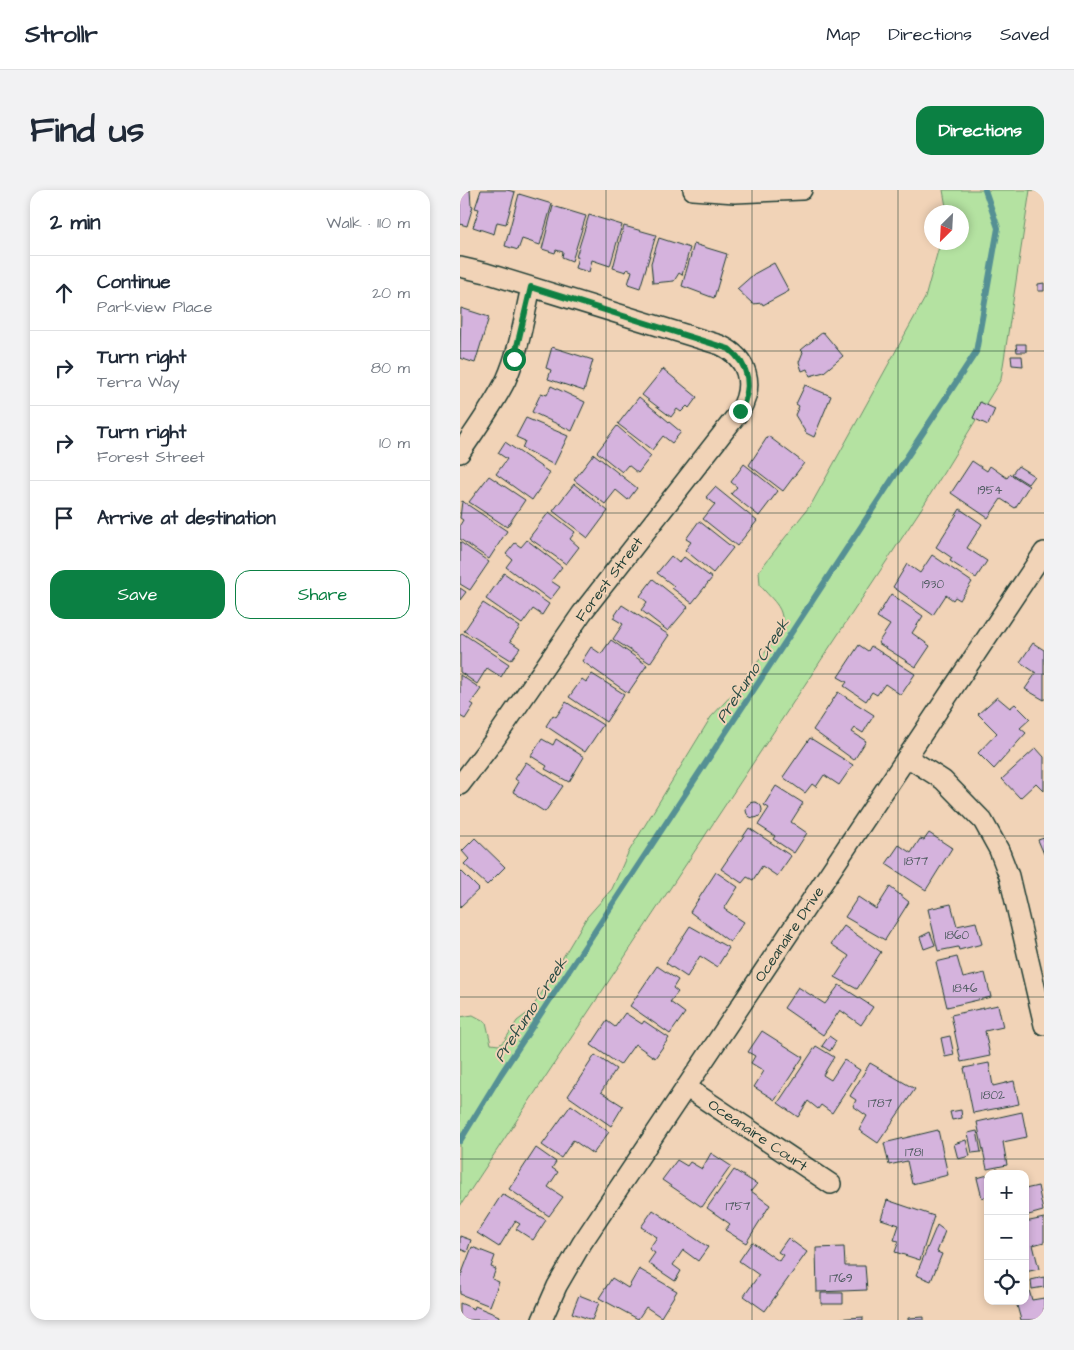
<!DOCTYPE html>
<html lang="en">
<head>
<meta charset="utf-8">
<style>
  :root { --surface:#fff; --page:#f2f2f3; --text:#1f2937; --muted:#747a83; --line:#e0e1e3; --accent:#0b8043 }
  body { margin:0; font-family:"Architects Daughter",sans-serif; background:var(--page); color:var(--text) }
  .controls { position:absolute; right:15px; bottom:15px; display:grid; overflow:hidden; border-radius:10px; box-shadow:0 2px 8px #0003 }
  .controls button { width:45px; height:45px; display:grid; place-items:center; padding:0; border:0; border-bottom:1px solid var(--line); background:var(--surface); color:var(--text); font:25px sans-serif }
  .compass { position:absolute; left:464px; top:15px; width:45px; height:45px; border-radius:50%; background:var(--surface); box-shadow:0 2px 8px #0003; rotate:204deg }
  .stop { position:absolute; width:15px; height:15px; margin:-11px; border:4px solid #0b8043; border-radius:50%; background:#fff }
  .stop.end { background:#0b8043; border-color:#fff; box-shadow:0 1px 5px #0008 }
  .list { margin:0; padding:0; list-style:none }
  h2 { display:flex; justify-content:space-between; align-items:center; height:65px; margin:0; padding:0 20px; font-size:21px }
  h2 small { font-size:16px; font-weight:400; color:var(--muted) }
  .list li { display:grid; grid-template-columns:32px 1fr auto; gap:15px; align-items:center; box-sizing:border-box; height:75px; padding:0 20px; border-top:1px solid var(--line) }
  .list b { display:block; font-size:19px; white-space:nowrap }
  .list p { margin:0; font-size:16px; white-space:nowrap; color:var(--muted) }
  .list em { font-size:16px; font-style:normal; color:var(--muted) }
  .actions { display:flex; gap:10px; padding:15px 20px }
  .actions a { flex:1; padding:11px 0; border:1px solid var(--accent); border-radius:15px; text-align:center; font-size:18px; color:var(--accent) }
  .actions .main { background:var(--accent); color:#fff }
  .icon { flex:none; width:28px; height:28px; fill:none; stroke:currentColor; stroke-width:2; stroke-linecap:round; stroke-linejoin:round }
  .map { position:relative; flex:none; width:584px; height:1130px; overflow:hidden; border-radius:15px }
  header { display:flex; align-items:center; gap:30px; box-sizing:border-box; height:70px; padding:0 25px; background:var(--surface); border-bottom:1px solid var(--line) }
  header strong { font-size:24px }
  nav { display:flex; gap:28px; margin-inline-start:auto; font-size:18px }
  .intro { display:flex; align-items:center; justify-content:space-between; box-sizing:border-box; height:120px; padding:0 30px }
  h1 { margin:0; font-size:35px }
  .button { padding:12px 22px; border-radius:15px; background:var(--accent); color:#fff; font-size:18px; font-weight:700 }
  main { display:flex; gap:30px; padding:0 30px }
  aside { flex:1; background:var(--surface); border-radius:15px; box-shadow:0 2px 8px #0003 }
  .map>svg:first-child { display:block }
  .green { fill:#b4e2a1; stroke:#6a906a }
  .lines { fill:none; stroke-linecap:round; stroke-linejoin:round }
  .stream { stroke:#549094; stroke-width:6 }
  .building { fill:#d5b3dd; stroke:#1f3d34 }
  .minor-casing { stroke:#1f3d34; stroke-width:22 }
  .minor { stroke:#f1d3b7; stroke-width:19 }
  .route { stroke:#0b8043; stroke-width:6 }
  .grid { fill:none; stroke:#1f3d34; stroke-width:1; stroke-opacity:0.55 }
  .labels { text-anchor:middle; stroke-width:4; stroke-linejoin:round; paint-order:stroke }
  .number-label { font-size:12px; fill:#4c5a5e }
  .street-label { font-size:15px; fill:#1f3d34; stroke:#f1d3b7 }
  .water-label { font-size:16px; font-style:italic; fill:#284b44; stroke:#f1d3b7 }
</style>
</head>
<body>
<header>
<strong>Strollr</strong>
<nav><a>Map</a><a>Directions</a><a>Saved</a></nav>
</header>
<div class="intro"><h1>Find us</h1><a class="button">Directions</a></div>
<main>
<aside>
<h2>2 min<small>Walk · 110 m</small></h2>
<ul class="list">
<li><svg class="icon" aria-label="ahead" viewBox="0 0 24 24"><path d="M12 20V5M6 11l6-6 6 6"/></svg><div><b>Continue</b><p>Parkview Place</p></div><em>20 m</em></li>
<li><svg class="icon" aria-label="right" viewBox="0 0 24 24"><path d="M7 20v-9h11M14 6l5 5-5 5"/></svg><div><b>Turn right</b><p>Terra Way</p></div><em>80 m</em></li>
<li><svg class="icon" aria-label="right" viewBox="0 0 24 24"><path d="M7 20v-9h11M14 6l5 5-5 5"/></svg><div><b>Turn right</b><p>Forest Street</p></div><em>10 m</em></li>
<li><svg class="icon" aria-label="arrive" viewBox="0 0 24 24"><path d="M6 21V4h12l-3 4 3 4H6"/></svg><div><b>Arrive at destination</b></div></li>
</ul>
<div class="actions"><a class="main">Save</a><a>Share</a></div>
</aside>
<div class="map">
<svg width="584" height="1130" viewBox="0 0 584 1130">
  <rect width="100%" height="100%" fill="#f1d3b7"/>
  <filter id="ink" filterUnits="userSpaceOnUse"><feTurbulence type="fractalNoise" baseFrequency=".02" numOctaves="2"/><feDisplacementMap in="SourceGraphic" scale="10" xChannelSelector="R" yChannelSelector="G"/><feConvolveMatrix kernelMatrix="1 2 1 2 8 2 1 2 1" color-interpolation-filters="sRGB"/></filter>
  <g filter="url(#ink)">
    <path class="green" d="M483,0H584V2L570,0L541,189L465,313L0,1016V827L13,825L26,832L31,854L39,855L45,850L57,831L69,822L78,809L127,727L152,699L168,663L251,527L279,497L319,444C329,419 313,412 300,395L299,381L352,313L465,108L480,53L502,52V22H487Z"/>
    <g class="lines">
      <path class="stream" d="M0,951L41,884L516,162L538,38L525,0"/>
    </g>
    <path class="building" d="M0,0H10L11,15L13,16L7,36L0,34Z
      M21,0H47L55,2L46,34L37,32L34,44L13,37L19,19L15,18Z
      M59,4L92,14L80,55L62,49L58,60L45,56Z
      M93,16L126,26L112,71L102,67L103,62L96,60L95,63L82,59Z
      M129,25L162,35L150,76L132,70L129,82L115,78L118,67H116Z
      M164,36L196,45L180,98L168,94L172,81L167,79L166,82L153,78Z
      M199,48L230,58L222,85L219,83L214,91L193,93L191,73Z
      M234,54L267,64L254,108L222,96Z
      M314,73L329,101L303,115L302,113L293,114L277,99L294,84Z
      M584,93V101H578V94Z
      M1,118L29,127L15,173L0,168Z
      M363,142L383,166L364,182L350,186L347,179L342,181L339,172L343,162L341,160Z
      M556,154H566V162H557Z
      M92,157L133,170L124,201L88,189L91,180L86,178Z
      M551,166H562L563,176L552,175Z
      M203,179L237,207L229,218L227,216L221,222L217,219L211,227L182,205Z
      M345,195L371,206L354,247L346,243L335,225L339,216L336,214Z
      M91,196L125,212L112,241L72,222L81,203L87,205Z
      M179,207L221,242L212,253L203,246L192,260L158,234Z
      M520,212L535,219L528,235L513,228Z
      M66,228L108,246L94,275L62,258L65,251L56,247Z
      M157,236L191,266L178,283L168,275L162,282L137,262Z
      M308,246L344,273L323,301L289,275Z
      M45,252L90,283L72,310L36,284L47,269L38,263Z
      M134,264L177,298L168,310L156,300L145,314L114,290Z
      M512,271L527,281L530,276L547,288L550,284L569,296L555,318L541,309L528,328L491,303Z
      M284,274L318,301L299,326L271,304L277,297L271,292Z
      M558,276L574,286L568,294L552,284Z
      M29,286L65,310L47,337L9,312Z
      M114,294L148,321L128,348L93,321Z
      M255,297L297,331L277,356L243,329L255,314L246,307Z
      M2,311L47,341L29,369L0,349V335L3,330L0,328Z
      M500,319L522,334L507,358L527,371L516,388L490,371L492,368L476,357Z
      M89,322L115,342L110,349L119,357L106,374L69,348Z
      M239,331L273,358L253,383L225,360L231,352L226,349Z
      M67,350L102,377L91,391L100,397L90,410L46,377L52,369L46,364L55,353L61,357Z
      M0,352L29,372L10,400L0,394Z
      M472,365L512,392L500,410L495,407L493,410L486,405L473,425L433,397L447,374L460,383Z
      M211,366L219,373L224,367L252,388L232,413L212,398L214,396L197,383Z
      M44,383L89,414L82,425L73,419L62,434L26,409Z
      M193,389L228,417L208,441L181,420L187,412L180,406Z
      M0,398L6,402L0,410Z
      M431,404L463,426L452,443L470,456L456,477L418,453L430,435L417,427Z
      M23,413L60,437L50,451L60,458L51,470L4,441Z
      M162,415L209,445L190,473L153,449L163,434L153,428Z
      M2,443L49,474L41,487L27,478L17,494L0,482V446Z
      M151,450L187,475L168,503L122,471L131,457L141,464Z
      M573,453L584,460V510L565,499L576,483L560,472Z
      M399,455L408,461L411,456L455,484L441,505L425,494L417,505L412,502L406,511L384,496L387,492L378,487Z
      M132,484L164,504L146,532L109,507L122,489L126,492Z
      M0,485L21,499L11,513L14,515L5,529L0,526Z
      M378,502L414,525L403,543L395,538L392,542L406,551L394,570L353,540Z
      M537,507L550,518L555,514L570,529L560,538L566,543L534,579L518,563L537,543L518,524Z
      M106,512L143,535L125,562L86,536L93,525L96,527Z
      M350,548L393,575L379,595L364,585L356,597L352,594L345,603L323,587Z
      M82,549L93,555L96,549L124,567L109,592L85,579L87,576L71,566Z
      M576,558L584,567V601L576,593L560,608L542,589Z
      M66,572L103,596L85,622L53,602L59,592L55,589Z
      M316,596L343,613L331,632L347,643L334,663L313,649L315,646L298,635L309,618L304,615Z
      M286 620a8 8 0 1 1 16 0a8 8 0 1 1-16 0Z
      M289,638L331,666L317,686L302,676L293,690L287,687L282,693L261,679Z
      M469,643L492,658L466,700L426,674L439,655L451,663L460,649L464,650Z
      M15,648L45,677L27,695L4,674L9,669L2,661Z
      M584,648V664L578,650Z
      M0,680L19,699L0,717Z
      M256,682L278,697L264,719L284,732L270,752L230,722Z
      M430,697L449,712L425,750L385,727L398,707L416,719Z
      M491,714L497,736L516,732L522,754L499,760L498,757L478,761L468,719Z
      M230,736L269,758L257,777L240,766L227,787L206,773Z
      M384,736L421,762L397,799L375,787L389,766L371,754Z
      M470,742L475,755L464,759L460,747Z
      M497,767L503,788L525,783L531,807L487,817L476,772Z
      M197,776L218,790L213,798L218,802L210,812L225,823L210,844L170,816Z
      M379,795L413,817L401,835L380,820L363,845L324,818L338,797L365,814Z
      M538,815L543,837L525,841L530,866L501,872L491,825Z
      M165,823L182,834L184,831L209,848L195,868L175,854L160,875L131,855L147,831L155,837Z
      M302,841L343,867L315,910L294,897L304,881L291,873L295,866L288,862Z
      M369,846L376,851L370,861L362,856Z
      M490,846L494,865L485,867L481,848Z
      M356,856L374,867L363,885L371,890L384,870L400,880L372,923L361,915L358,919L348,911L338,927L318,913Z
      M135,865L156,879L141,902L163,916L151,936L108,906Z
      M410,873L455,899L418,953L399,940L407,926L393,916L396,910L390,906Z
      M529,873L533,896L554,891L559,914L513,923L504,878Z
      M111,915L149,942L133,964L113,950L101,968L82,955Z
      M501,920L502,928L492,930L490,922Z
      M562,922L567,947L543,952L547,975L527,979L517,932Z
      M478,940L488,985L452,994L447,971L429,975L424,953Z
      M517,941L521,962L512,963L508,943Z
      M506,950L510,966L498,969L494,954Z
      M76,958L96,972L92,978L98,982L88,997L103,1007L89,1026L49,999Z
      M251,963L271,976L242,1017L202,990L217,970L227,976L230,972L242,979Z
      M274,980L297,994L291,1001L310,1015L286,1053L265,1040L270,1034L247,1018Z
      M528,985V1006L522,1008L517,988Z
      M578,996L583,1021L565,1026V999Z
      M42,1004L86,1030L73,1050L56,1039L60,1034L55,1031L39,1057L17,1043Z
      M427,1010L474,1026L460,1070L435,1062L439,1051L434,1050L439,1035L421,1029Z
      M193,1020L248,1057L238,1071L223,1060L213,1075L221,1081L215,1091L188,1073L195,1063L189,1059L197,1047L181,1037Z
      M584,1028V1052L573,1055L579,1079L565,1082V1032Z
      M477,1035L485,1041L477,1062L482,1064L471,1091L456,1085Z
      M0,1046L11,1050L7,1062L0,1059Z
      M328,1048L347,1062L305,1121L284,1106L299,1085L279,1071L292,1052L319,1071L323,1065L318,1062Z
      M12,1057L35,1066L31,1077L36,1079L32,1089L39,1092L30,1116L0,1104V1088Z
      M384,1057L385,1076H405L407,1100L357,1102L356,1058Z
      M179,1079L217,1101L201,1127L186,1117L178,1129L139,1108L152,1088L168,1098Z
      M565,1087L572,1110L584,1108V1130H561L556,1112L548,1114L547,1111H565Z
      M584,1087V1097L572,1099L571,1090Z
      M361,1103H383V1114H361Z
      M119,1105L139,1113L132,1130L112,1123Z
      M0,1113L14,1119L15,1116L39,1126L38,1130H0Z
      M403,1127V1130H373V1129Z
      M464,1127V1130H448V1128Z"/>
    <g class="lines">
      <defs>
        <path id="minor" d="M233,0L275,3L342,0
          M0,77L26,83L260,155C288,168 295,194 280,221L122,423L33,552L0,595
          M0,263C16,239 33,216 46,190C59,161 64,128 71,97
          M447,567L483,590L523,631L539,660L549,686L584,835
          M226,897L371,994
          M82,1130L97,1096L122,1053L584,362"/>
      </defs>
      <use href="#minor" class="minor-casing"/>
      <use href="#minor" class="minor"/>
    </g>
  </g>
  <g class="lines" filter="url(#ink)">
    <path class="route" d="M54,169L71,97L269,159C290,176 293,198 280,221"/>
  </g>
  <path class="grid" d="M146,0V1130M292,0V1130M438,0V1130M0,161H584M0,323H584M0,484H584M0,646H584M0,807H584M0,969H584"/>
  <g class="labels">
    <g class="number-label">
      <text x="530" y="304">1954</text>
      <text x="473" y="398">1930</text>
      <text x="456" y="675">1877</text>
      <text x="497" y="749">1860</text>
      <text x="505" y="802">1846</text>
      <text x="533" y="909">1802</text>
      <text x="420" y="917">1787</text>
      <text x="454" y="966">1781</text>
      <text x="278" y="1020">1757</text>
      <text x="381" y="1092">1769</text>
    </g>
    <g class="street-label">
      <text transform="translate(149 389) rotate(-53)" y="5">Forest Street</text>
      <text transform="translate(329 744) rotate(-56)" y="5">Oceanaire Drive</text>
      <text transform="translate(298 945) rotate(34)" y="5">Oceanaire Court</text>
    </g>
    <g class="water-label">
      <text transform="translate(292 480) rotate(-57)" y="6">Prefumo Creek</text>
      <text transform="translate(70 819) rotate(-57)" y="6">Prefumo Creek</text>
    </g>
  </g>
</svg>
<div class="controls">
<button>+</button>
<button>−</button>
<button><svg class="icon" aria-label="locate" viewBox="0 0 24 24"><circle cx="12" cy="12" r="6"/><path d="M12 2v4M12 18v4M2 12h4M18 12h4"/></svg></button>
</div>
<svg class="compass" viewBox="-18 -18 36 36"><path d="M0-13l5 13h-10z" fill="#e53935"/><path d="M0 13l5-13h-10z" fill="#747a83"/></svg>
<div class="stop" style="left:54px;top:169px"></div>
<div class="stop end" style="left:280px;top:221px"></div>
</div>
</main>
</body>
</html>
